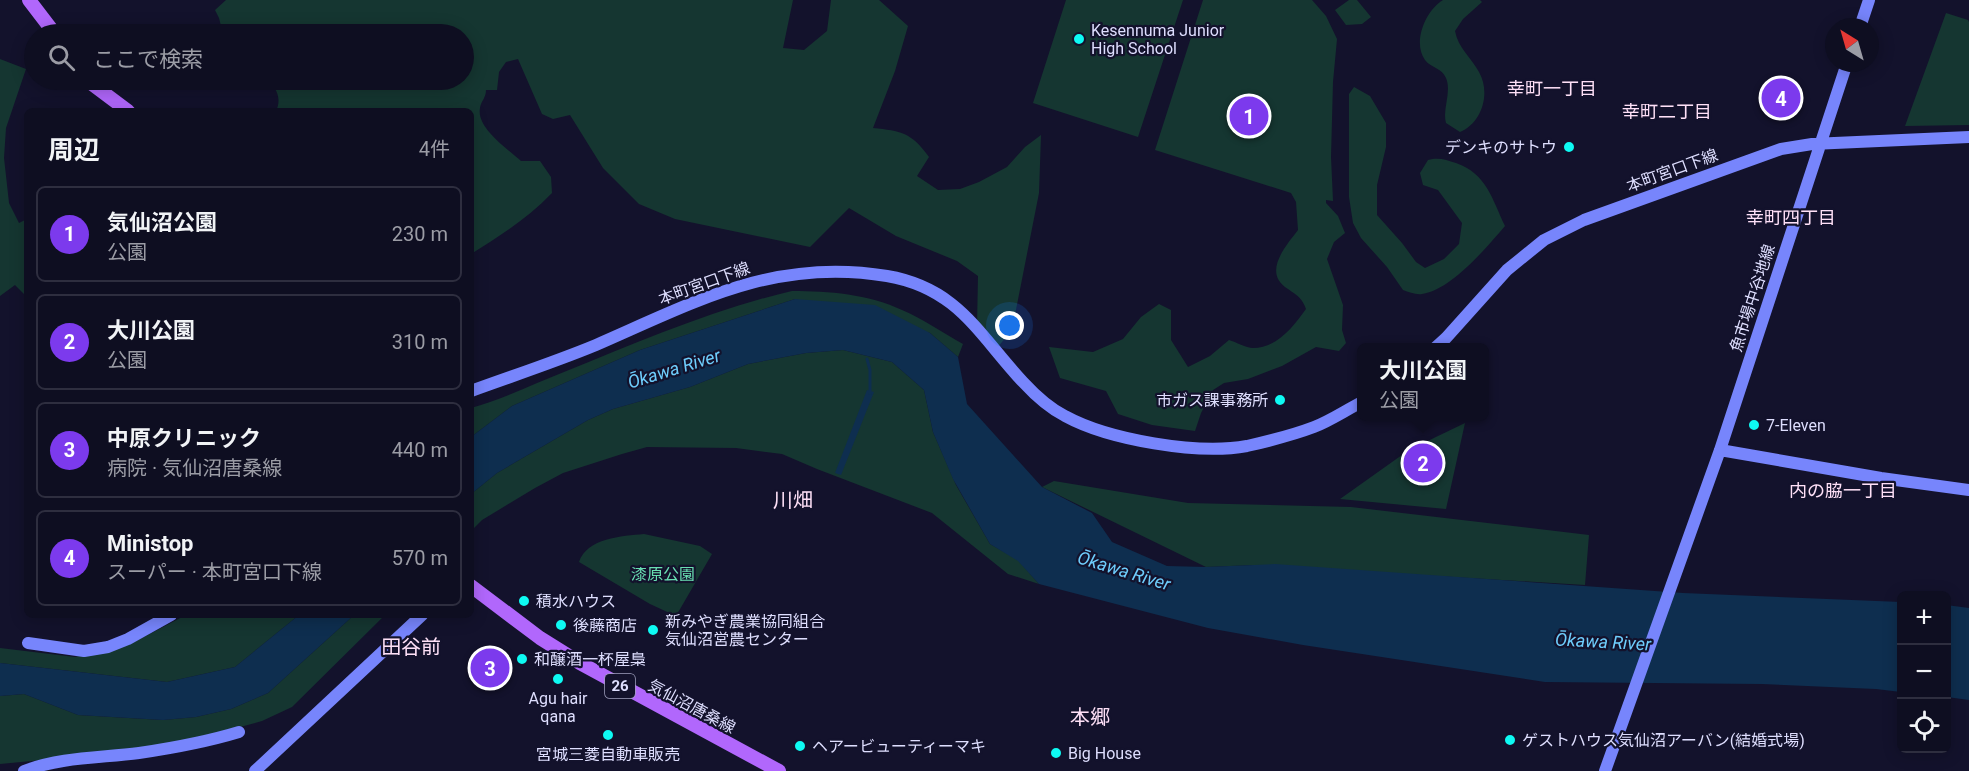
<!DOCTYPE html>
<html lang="ja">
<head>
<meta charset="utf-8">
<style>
  :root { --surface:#0e0e21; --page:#1c1c2e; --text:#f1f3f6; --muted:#9b9ca5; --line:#2e2e3f; --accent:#7c3aed }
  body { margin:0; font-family:Roboto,"Noto Sans JP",sans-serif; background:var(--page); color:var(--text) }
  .controls { position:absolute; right:18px; bottom:18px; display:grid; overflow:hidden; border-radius:9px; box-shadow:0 3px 15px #0003 }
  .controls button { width:54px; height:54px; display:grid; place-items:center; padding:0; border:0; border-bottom:2px solid var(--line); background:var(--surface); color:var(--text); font:30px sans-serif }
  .compass { position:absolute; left:1825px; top:18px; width:54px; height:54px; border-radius:50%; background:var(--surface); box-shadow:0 3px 15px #0003; rotate:323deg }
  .you { position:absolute; left:1010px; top:326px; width:21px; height:21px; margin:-15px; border:4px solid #fff; border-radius:50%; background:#1a73e8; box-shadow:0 0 0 9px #1a73e833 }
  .badge { display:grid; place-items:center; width:39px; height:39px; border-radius:50%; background:var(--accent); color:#fff; font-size:20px; font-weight:700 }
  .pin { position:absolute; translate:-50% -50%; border:3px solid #fff; box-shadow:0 2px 6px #0006 }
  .popup { position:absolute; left:1357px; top:343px; width:132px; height:78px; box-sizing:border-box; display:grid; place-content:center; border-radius:9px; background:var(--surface); filter:drop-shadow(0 2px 4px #0005); font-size:20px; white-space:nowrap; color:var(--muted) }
  .popup b { font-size:22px; color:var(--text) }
  .popup::after { content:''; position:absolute; left:50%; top:100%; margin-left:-12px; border:12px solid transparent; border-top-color:var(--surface) }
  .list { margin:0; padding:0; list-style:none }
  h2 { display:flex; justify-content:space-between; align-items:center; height:78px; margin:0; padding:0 24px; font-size:26px }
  h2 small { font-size:20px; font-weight:400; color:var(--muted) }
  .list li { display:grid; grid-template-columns:39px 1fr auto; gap:18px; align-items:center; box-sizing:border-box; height:96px; margin:0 12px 12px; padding:0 12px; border:2px solid var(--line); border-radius:9px }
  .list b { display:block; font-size:22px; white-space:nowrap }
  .list p { margin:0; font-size:20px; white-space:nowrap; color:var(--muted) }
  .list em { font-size:20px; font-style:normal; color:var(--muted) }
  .icon { flex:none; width:33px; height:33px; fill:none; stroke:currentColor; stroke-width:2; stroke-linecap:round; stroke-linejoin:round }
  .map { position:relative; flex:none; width:1969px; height:771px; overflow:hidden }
  .search { position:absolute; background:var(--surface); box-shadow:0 3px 15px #0003; left:24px; top:24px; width:450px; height:66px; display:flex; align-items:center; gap:15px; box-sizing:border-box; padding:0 21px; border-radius:33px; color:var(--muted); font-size:22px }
  .panel { position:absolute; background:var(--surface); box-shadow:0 3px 15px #0003; left:24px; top:108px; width:450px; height:510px; border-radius:9px }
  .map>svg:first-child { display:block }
  .green { fill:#153631 }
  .water { fill:#0e2e4f }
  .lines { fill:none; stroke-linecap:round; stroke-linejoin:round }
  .stream { stroke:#0e2e4f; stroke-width:3 }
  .secondary { stroke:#7785fc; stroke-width:12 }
  .primary { stroke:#b167fc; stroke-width:14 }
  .poi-dot { fill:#0efaf3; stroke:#13122c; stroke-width:2 }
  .labels { text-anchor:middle; stroke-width:4.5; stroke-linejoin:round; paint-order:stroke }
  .shield { fill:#13122c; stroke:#a1a1bf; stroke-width:1.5 }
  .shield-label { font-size:15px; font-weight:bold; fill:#dedefe }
  .poi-label { font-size:16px; fill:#dedefe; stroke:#13122c; text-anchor:start }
  .street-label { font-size:16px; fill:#dedefe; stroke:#13122c }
  .park-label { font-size:16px; fill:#69dfb2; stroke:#13122c }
  .neighbourhood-label { font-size:18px; fill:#fee0f7; stroke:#13122c }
  .water-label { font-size:18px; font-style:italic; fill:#6ecdfc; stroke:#13122c }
  .quarter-label { font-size:20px; fill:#fee0f7; stroke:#13122c }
</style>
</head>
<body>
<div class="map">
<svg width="1969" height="771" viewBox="0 0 1969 771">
  <rect width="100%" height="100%" fill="#13122c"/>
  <path class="green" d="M226,0H793L783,48L804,50L827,31L831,0H879L908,26L895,71L873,128C901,131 911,132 929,157L917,176L938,190L960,189L979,182L1007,167L1025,147L1041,135L1039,193L1012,330L992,354L977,326L978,276L957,261L896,236L849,208L810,247L675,219L639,204L603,168L570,115L553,119L542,114L518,59L506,62L499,72L497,90H486C486,98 481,101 480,108C476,128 508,149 521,161H540L551,177L552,193C528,218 500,236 471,254V111H276C282,99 277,86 265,80H464V34H223L219,18L215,10Z
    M1066,0H1183L1138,137L1033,103Z
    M1203,0H1312L1326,16L1337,39L1333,82L1331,157L1333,201L1326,200V203L1338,216L1345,233L1334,242L1327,259L1343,305L1342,330L1346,343L1339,351L1316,347L1282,366L1248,379L1224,383L1213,390L1201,413L1195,431L1152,425L1118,414L1106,391L1060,378L1049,347L1093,352L1123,339L1141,317L1159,304L1171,310V340L1188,367L1210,356L1229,340C1236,342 1246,348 1253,348C1277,348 1294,326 1306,309C1302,298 1298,296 1288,289C1262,273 1285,247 1298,230L1296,202L1291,193L1155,150Z
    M1349,0H1357L1371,17L1362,24L1346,25L1335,10Z
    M1443,0H1480L1482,2L1463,19L1455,31C1458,48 1471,57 1479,72C1491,93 1482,123 1460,132L1446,123C1442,109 1452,92 1446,78C1442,68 1431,68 1425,60C1412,42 1426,10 1443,0Z
    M1946,13L1968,20L1969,22V125L1905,126Z
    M0,59L26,69L6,128L4,158L9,203L19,223L27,219V297L15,285L0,296Z
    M1354,87L1370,96L1386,123V147L1377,185V215L1402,243L1416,262L1425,268L1444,259L1459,244L1462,223L1438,190L1423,185L1420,173L1428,160C1439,157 1446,160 1456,163C1487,174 1492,199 1505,226C1486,248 1451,290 1422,294C1416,295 1409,292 1403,290L1387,267L1361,238L1353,223L1349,197V94Z
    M792,291C829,291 868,294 902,310C923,319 943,333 963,344L958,357L930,333L795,299L640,350L512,406L471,437V408C504,399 533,384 564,372C639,342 714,309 792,291Z
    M843,350L892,362L924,390L933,432L956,485L990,544L1018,560L1039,584L1008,574L932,513L817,469L782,454L736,448L647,447L622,454L563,473L535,488L482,520L471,531V494L497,473L588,420L613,409L690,387L748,364L806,353Z
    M1465,423L1446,509L1340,499L1409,450Z
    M1054,481L1188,503L1351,507L1589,535L1585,585L1257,565L1206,567L1042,487Z
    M644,534L700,546L712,554L676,616L650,604L579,562C587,538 622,536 644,534Z
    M186,615H299L235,667L167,682L0,663V648L75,657L113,648L138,640Z
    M354,615H385L292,707L262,721L214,734L151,747L95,755L0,764V696L24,694L78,715L163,720L196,717L231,709L268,693Z"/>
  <path class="water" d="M795,299L875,305L930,333L958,357L967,404L1042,487L1092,513L1112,542L1167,566L1206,567L1275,564L1683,593L1901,602V692L1876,689L1762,684L1545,682L1303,645L1208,628L1039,584L1018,561L990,544L953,479L933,432L924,390L892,362L843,350L806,353L748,364L690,387L613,409L588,420L497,473L471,494V437L512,406L640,350Z
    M867,390L874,392L841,475L835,473Z
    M1946,605L1969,608V700L1947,697Z
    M299,615H354L268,693L231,709L196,717L163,720L78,715L24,694L0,696V663L167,682L235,667Z"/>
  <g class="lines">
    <path class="stream" d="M867,359L870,370V393"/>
    <path class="secondary" d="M1860,27L1869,0
      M1435,348L1446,338L1507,270L1544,240L1584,220L1781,149L1812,144L1969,137
      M471,391C512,376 555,362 596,345C695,302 775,257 887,276C958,288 979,335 1023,382C1035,395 1049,408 1065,416C1109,440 1198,455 1247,446C1269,441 1293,435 1314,427C1330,421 1346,410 1362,402
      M1720,450L1881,478L1969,490
      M28,643L84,651L108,647L128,639L171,615
      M24,771C61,757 100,758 139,753C173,748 206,742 239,732
      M255,771L422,615
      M1605,771L1720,450L1847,63"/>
    <path class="primary" d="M29,0L55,34
      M92,84L128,111
      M471,586L540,638L580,663L779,771"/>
  </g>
  <g class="poi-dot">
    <circle cx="1079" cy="39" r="6"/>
    <circle cx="1569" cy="147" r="6"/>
    <circle cx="1280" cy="400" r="6"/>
    <circle cx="1754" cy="425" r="6"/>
    <circle cx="524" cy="601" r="6"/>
    <circle cx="561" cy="625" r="6"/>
    <circle cx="653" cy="630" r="6"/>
    <circle cx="522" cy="659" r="6"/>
    <circle cx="558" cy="679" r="6"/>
    <circle cx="608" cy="735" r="6"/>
    <circle cx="1510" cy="740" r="6"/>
    <circle cx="800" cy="746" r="6"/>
    <circle cx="1056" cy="753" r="6"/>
  </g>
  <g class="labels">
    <rect class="shield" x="605" y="674" width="30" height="24" rx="4.5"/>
    <g class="shield-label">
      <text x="620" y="691">26</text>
    </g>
    <g class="poi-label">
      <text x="1091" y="36">Kesennuma Junior<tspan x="1091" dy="18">High School</tspan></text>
      <text x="1557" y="153" text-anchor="end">デンキのサトウ</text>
      <text x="1268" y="406" text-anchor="end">市ガス課事務所</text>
      <text x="1766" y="431">7-Eleven</text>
      <text x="536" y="607">積水ハウス</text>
      <text x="665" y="627">新みやぎ農業協同組合<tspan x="665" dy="18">気仙沼営農センター</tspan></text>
      <text x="573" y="631">後藤商店</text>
      <text x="534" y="665">和醸酒一杯屋梟</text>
      <text x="558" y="704" text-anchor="middle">Agu hair<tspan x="558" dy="18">qana</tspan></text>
      <text x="1522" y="746">ゲストハウス気仙沼アーバン(結婚式場)</text>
      <text x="812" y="752">ヘアービューティーマキ</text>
      <text x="1068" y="759">Big House</text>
      <text x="608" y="760" text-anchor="middle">宮城三菱自動車販売</text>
    </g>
    <g class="street-label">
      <text transform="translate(1672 170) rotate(-20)" y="6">本町宮口下線</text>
      <text transform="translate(704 283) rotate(-20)" y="6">本町宮口下線</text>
      <text transform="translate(1752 298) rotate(-72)" y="6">魚市場中谷地線</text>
      <text transform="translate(692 706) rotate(28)" y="6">気仙沼唐桑線</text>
    </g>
    <g class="park-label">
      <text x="663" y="580">漆原公園</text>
    </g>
    <g class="neighbourhood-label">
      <text x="1552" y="95">幸町一丁目</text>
      <text x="1667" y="118">幸町二丁目</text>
      <text x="1791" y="224">幸町四丁目</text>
      <text x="1843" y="497">内の脇一丁目</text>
    </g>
    <g class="water-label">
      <text transform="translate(674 369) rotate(-17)" y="6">Ōkawa River</text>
      <text transform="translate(1124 571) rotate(17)" y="6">Ōkawa River</text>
      <text transform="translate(1603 642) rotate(3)" y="6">Ōkawa River</text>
    </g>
    <g class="quarter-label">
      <text x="793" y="507">川畑</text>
      <text x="411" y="654">田谷前</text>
      <text x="1090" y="724">本郷</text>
    </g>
  </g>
</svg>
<div class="controls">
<button>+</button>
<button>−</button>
<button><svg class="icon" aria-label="locate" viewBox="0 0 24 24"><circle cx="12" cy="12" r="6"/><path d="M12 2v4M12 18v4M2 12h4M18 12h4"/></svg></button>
</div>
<svg class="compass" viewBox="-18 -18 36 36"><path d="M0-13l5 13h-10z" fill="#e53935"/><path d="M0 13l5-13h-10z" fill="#9b9ca5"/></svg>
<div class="you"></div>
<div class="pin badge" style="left:1249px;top:116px">1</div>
<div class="pin badge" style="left:1423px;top:463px">2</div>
<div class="popup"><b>大川公園</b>公園</div>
<div class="pin badge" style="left:490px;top:668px">3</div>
<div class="pin badge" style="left:1781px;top:98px">4</div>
<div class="search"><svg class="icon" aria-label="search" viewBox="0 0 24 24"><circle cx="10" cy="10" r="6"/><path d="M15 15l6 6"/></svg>ここで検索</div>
<section class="panel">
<h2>周辺<small>4件</small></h2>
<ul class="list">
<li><span class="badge">1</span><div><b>気仙沼公園</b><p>公園</p></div><em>230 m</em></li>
<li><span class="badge">2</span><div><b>大川公園</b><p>公園</p></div><em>310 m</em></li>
<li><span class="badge">3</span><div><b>中原クリニック</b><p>病院 · 気仙沼唐桑線</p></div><em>440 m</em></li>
<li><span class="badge">4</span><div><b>Ministop</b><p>スーパー · 本町宮口下線</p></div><em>570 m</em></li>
</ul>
</section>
</div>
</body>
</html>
